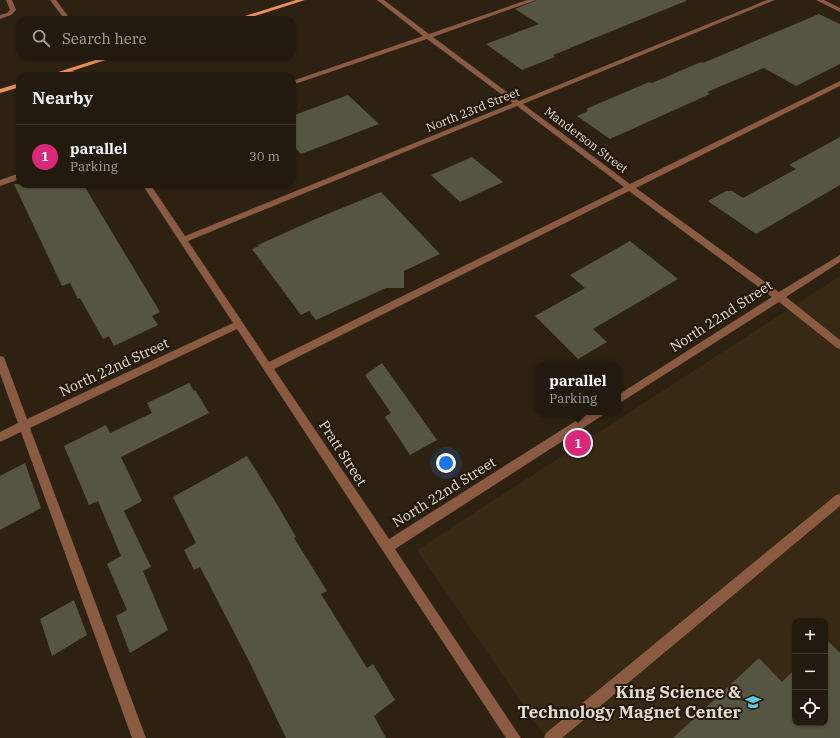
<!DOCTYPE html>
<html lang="en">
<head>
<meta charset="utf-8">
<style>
  :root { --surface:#221a0e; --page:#2e271c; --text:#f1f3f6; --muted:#a2a19e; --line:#3f382e; --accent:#db2777 }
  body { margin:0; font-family:"IBM Plex Serif",serif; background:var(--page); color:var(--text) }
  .controls { position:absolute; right:12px; bottom:12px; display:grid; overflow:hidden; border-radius:8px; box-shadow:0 1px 3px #0004 }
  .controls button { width:36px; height:36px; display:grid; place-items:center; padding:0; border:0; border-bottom:1px solid var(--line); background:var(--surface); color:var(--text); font:20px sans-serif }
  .you { position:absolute; left:446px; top:463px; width:14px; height:14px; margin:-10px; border:3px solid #fff; border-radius:50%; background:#1a73e8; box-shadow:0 0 0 6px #1a73e833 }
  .badge { display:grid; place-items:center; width:26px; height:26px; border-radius:50%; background:var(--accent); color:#fff; font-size:13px; font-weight:700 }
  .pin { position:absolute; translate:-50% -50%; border:2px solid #fff; box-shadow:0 1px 4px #0006 }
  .popup { position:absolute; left:535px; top:363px; width:86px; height:52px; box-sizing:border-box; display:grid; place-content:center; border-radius:8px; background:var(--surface); filter:drop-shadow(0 1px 3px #0005); font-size:13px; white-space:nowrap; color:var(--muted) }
  .popup b { font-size:15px; color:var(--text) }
  .popup::after { content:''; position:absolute; left:50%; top:100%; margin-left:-8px; border:8px solid transparent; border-top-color:var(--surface) }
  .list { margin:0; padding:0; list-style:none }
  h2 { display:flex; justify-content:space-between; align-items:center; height:52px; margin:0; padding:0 16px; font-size:17px }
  h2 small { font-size:13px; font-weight:400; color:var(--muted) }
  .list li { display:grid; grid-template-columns:26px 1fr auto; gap:12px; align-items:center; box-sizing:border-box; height:64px; padding:0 16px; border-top:1px solid var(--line) }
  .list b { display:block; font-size:15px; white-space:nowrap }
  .list p { margin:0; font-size:13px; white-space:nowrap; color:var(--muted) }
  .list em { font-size:13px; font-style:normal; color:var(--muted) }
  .icon { flex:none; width:22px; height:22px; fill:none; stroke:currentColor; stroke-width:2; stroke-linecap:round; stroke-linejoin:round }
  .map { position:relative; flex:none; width:840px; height:738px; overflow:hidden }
  .search { position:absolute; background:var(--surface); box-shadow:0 1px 3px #0004; left:16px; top:16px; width:280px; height:44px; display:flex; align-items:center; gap:10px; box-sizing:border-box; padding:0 14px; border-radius:12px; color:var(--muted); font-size:15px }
  .panel { position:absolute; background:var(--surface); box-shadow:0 1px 3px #0004; left:16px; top:72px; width:280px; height:116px; border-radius:12px }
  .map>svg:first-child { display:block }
  .built { fill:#372913; fill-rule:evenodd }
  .building { fill:#565541 }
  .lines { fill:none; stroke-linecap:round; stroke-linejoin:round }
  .minor { fill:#8a5a41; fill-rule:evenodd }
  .major { fill:#f08e58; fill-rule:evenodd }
  .labels { text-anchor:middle; stroke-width:4; stroke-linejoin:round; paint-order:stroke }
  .far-street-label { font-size:12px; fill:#e3dcd2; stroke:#231909 }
  .street-label { font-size:14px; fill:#e3dcd2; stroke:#231909 }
  .near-poi-label { font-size:17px; font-weight:bold; fill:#e3dcd2; stroke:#231909; text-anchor:end }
</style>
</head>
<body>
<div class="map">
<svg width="840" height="738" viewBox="0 0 840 738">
  <rect width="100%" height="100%" fill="#2d2212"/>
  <path class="built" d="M840,276V738H546L417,550ZM795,621H825V723H795Z"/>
  <path class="building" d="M537,0H686V1L570,48H571L553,55L555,57L522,70L486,44L539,24L515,9Z
    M819,14L840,24V64L796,86L764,68L707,92L710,94L610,139L577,116L588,111L586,109L649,82L652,83L701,62L703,63Z
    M348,95L379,124L301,154L292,144V116Z
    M840,137V185L756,234L708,201L726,191H732L743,198L796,169L789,165Z
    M472,157L503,182L460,202L431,175Z
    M14,184H83L160,312L152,316L158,325L114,346L109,336L103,339L80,298L78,299L70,283L62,286Z
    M381,192L440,254L404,271V288H386L316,320L309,311L301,315L252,249L259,246L258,245L320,217Z
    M630,241L678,279L593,329L607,342L578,359L535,316L585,288L570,275Z
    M382,363L437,440L410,455L385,417L391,413L365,375Z
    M189,383L194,391L195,390L209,413L121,457L142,501L124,511L151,567L143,571L168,630L130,653L116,616L127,610L107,564L121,556L98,501L89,505L64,446L106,425L110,433L152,413L147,403Z
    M247,456L278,506L296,537L294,538L327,591L321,594L367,668L373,664L395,700L374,716L386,738H286L249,661L200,567L194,570L184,550L196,543L173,497Z
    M25,463L41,508L0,530V476Z
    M74,600L87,635L52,656L40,619Z
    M826,639L840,653V738H673L759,658L782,682L795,669V723H825V640Z"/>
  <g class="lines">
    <path class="minor" d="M6,0H12L16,10L11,15L0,19V15L7,13L10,10Z
      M50,0H56L71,20H65Z
      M377,0H384L429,34L527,0H536L433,37L519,101L767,0H775L523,104L630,184L840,81V86L636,188L779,292L840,255V262L786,297L840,340V349L837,348L779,302L618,404V395L772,297L629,191L274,369L389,539L590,412H604L603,415L395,549L521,738H506L237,329L30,428L146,738H132L21,432L0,442V432L18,423L0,374V356L4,357L5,360L27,419L233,323L142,184H150L185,236L513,103L427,39L292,85V81L423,36ZM517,106L624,187L269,362L188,241Z
      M816,0H824L840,8V12Z
      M91,56H97L101,61L96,62Z
      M70,68L72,69L77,76H71L67,70Z
      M20,173V179L0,186V180Z
      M840,494V506L562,738H544L546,733L836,495Z"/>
    <path class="major" d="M296,0H305L242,20H232Z
      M108,56H118L56,76H46Z
      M20,83V87L0,93V89Z"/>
  </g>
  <defs>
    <symbol id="school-bare" viewBox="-9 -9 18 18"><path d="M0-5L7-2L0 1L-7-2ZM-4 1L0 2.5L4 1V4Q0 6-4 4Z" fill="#5cc7e7" stroke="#231909" stroke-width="2.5" paint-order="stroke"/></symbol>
  </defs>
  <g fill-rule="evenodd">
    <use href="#school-bare" x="742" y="691" width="22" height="22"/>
  </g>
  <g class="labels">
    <g class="far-street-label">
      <text transform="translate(473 110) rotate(-22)" y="4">North 23rd Street</text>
      <text transform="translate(586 140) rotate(37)" y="4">Manderson Street</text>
    </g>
    <g class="street-label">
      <text transform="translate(721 316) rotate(-33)" y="5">North 22nd Street</text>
      <text transform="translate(114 367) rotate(-25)" y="5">North 22nd Street</text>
      <text transform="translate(343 453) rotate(57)" y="5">Pratt Street</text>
      <text transform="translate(444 492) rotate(-32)" y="5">North 22nd Street</text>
    </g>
    <g class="near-poi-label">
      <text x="741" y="698">King Science &amp;<tspan x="741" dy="20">Technology Magnet Center</tspan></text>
    </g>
  </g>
</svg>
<div class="controls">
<button>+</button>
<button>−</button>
<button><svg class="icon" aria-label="locate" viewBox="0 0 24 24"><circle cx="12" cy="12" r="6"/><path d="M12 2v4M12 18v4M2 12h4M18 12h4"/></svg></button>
</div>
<div class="you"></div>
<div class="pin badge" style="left:578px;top:443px">1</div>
<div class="popup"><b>parallel</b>Parking</div>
<div class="search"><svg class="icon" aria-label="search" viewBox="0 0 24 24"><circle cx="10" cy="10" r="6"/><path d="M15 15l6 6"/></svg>Search here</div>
<section class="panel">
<h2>Nearby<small></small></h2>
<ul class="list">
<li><span class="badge">1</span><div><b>parallel</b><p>Parking</p></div><em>30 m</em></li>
</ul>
</section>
</div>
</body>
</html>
